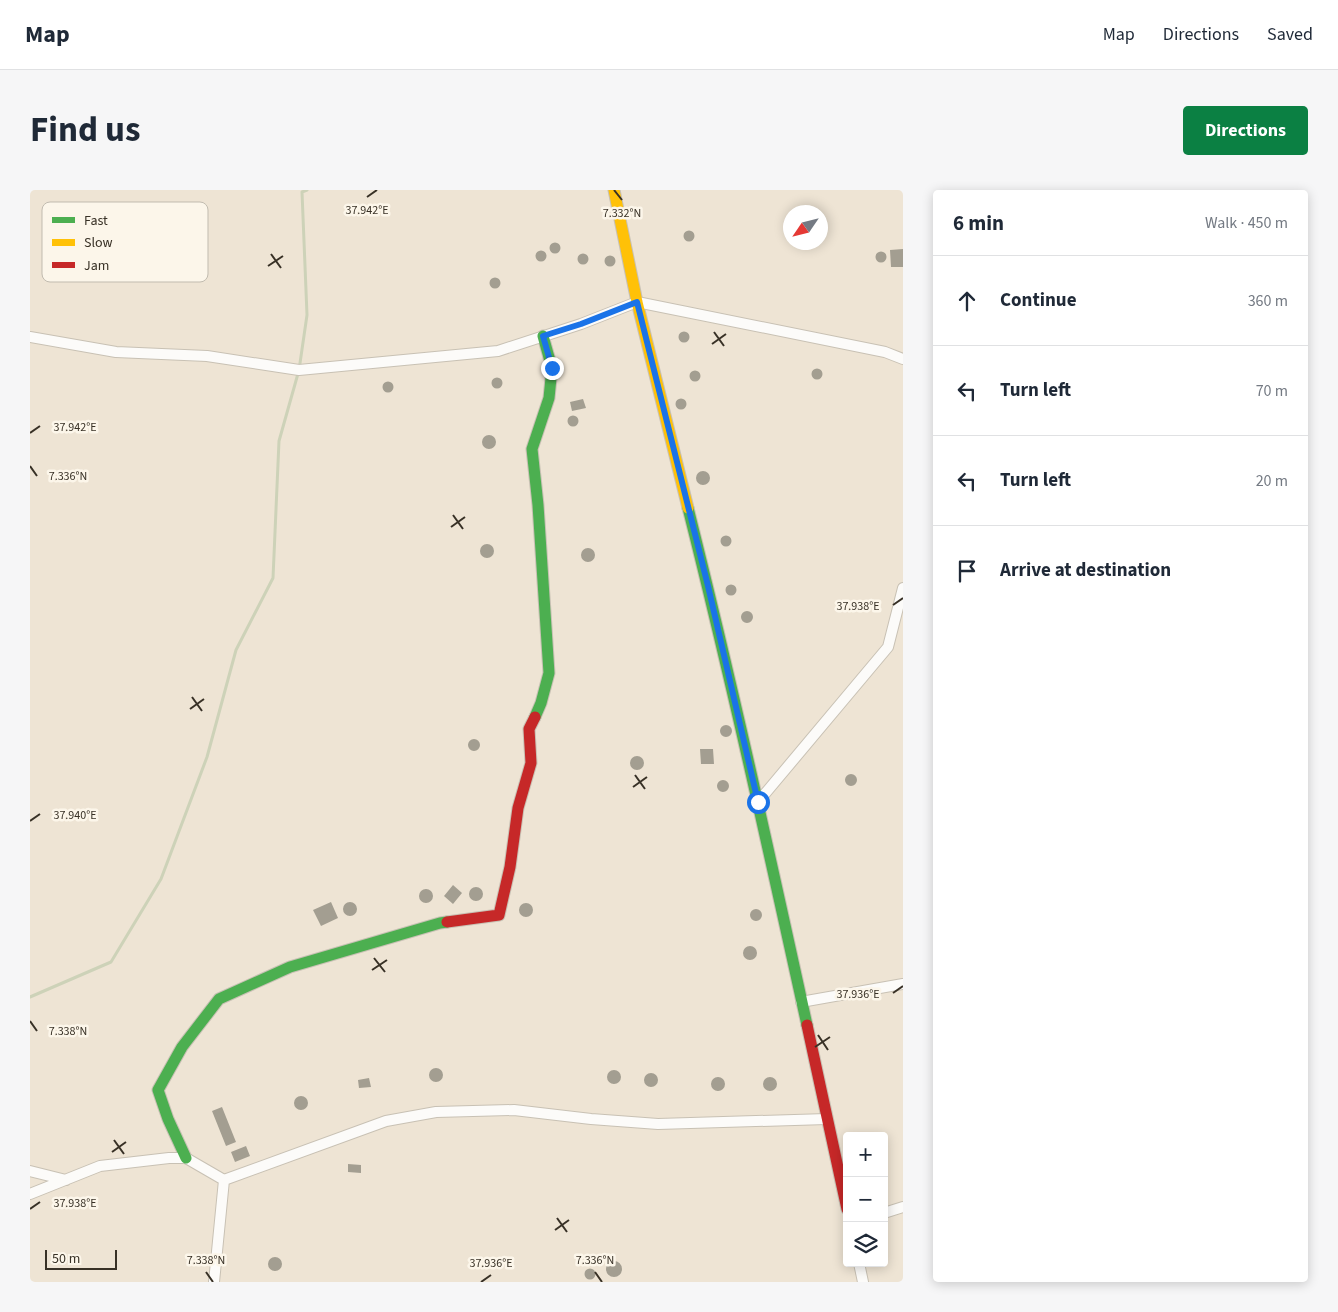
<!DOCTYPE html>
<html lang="en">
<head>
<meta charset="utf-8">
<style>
  :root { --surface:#fff; --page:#f6f6f7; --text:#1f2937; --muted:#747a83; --line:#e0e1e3; --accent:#0b8043 }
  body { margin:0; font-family:"Source Sans 3",sans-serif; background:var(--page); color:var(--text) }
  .controls { position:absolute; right:15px; bottom:15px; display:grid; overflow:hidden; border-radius:5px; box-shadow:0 2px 12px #0003 }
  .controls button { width:45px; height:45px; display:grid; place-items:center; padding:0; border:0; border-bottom:1px solid var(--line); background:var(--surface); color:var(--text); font:25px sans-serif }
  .compass { position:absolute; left:753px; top:15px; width:45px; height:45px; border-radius:50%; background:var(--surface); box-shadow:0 2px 12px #0003; rotate:235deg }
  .scale { position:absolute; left:15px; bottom:12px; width:72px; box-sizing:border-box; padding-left:5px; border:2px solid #383126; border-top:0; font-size:14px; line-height:18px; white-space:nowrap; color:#383126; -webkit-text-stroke:4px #fcf6ea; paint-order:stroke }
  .stop { position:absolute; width:15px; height:15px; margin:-11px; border:4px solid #1a73e8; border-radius:50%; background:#fff }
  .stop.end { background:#1a73e8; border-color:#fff; box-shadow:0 1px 5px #0008 }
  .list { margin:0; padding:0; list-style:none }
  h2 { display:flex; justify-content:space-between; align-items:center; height:65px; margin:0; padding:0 20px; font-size:21px }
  h2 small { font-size:16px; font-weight:400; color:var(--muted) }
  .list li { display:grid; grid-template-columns:32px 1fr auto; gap:15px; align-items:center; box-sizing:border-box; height:90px; padding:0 20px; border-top:1px solid var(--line) }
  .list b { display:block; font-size:19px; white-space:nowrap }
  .list em { font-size:16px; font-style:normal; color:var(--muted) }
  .icon { flex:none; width:28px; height:28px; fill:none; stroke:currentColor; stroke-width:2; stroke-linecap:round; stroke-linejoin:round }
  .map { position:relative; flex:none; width:873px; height:1092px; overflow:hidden; border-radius:5px }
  header { display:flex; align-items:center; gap:30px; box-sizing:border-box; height:70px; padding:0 25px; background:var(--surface); border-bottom:1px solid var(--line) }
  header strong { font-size:24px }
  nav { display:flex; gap:28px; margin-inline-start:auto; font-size:18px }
  .intro { display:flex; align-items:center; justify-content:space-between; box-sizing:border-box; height:120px; padding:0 30px }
  h1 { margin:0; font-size:35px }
  .button { padding:12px 22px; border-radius:5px; background:var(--accent); color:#fff; font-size:18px; font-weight:700 }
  main { display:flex; gap:30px; padding:0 30px }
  aside { flex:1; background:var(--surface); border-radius:5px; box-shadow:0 2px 12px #0003 }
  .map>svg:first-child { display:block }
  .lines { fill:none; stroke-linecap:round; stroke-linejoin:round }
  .stream { stroke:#cdd2b8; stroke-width:3 }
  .building { fill:#a39e91 }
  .street-casing { stroke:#c8c1b4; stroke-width:12 }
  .fast-casing { stroke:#c8c1b4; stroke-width:13 }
  .slow-casing { stroke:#c8c1b4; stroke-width:13 }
  .jam-casing { stroke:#c8c1b4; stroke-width:13 }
  .street { stroke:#fcfbf9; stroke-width:10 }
  .fast { stroke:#4caf50; stroke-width:11 }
  .slow { stroke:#ffc107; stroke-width:11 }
  .jam { stroke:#c62828; stroke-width:11 }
  .route { stroke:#1a73e8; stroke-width:6 }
  .ticks { fill:none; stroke:#383126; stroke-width:2 }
  .key { fill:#fcf6ea; stroke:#c1bbaf; stroke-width:1 }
  .key-label { font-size:14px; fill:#383126 }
  .ticks-label { font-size:12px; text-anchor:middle; fill:#383126; stroke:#fcf6ea; stroke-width:5; stroke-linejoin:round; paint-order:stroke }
</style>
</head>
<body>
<header>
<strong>Map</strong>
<nav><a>Map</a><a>Directions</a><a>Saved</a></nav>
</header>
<div class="intro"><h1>Find us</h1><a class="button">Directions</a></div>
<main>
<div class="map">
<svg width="873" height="1092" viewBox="0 0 873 1092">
  <rect width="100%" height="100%" fill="#eee4d4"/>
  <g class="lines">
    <path class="stream" d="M0,807L81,772L131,689L177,567L206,460L243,388L249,251L269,180L277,125L272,2L277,0"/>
  </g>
  <path class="building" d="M653.5 46a5.5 5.5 0 1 1 11 0a5.5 5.5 0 1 1-11 0Z
    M519.5 58a5.5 5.5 0 1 1 11 0a5.5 5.5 0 1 1-11 0Z
    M873,59V77H861L860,60Z
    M505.5 66a5.5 5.5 0 1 1 11 0a5.5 5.5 0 1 1-11 0Z
    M845.5 67a5.5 5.5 0 1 1 11 0a5.5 5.5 0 1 1-11 0Z
    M547.5 69a5.5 5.5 0 1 1 11 0a5.5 5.5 0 1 1-11 0Z
    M574.5 71a5.5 5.5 0 1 1 11 0a5.5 5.5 0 1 1-11 0Z
    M459.5 93a5.5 5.5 0 1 1 11 0a5.5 5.5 0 1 1-11 0Z
    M648.5 147a5.5 5.5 0 1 1 11 0a5.5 5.5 0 1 1-11 0Z
    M781.5 184a5.5 5.5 0 1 1 11 0a5.5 5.5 0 1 1-11 0Z
    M659.5 186a5.5 5.5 0 1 1 11 0a5.5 5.5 0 1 1-11 0Z
    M461.5 193a5.5 5.5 0 1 1 11 0a5.5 5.5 0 1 1-11 0Z
    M352.5 197a5.5 5.5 0 1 1 11 0a5.5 5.5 0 1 1-11 0Z
    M645.5 214a5.5 5.5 0 1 1 11 0a5.5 5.5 0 1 1-11 0Z
    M553,209L556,218L542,221L540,212Z
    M537.5 231a5.5 5.5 0 1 1 11 0a5.5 5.5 0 1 1-11 0Z
    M452 252a7 7 0 1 1 14 0a7 7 0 1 1-14 0Z
    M666 288a7 7 0 1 1 14 0a7 7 0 1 1-14 0Z
    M690.5 351a5.5 5.5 0 1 1 11 0a5.5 5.5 0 1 1-11 0Z
    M450 361a7 7 0 1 1 14 0a7 7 0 1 1-14 0Z
    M551 365a7 7 0 1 1 14 0a7 7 0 1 1-14 0Z
    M695.5 400a5.5 5.5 0 1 1 11 0a5.5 5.5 0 1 1-11 0Z
    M711 427a6 6 0 1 1 12 0a6 6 0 1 1-12 0Z
    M690 541a6 6 0 1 1 12 0a6 6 0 1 1-12 0Z
    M438 555a6 6 0 1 1 12 0a6 6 0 1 1-12 0Z
    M670,559H683L684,574H671Z
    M600 573a7 7 0 1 1 14 0a7 7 0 1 1-14 0Z
    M815 590a6 6 0 1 1 12 0a6 6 0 1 1-12 0Z
    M687 596a6 6 0 1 1 12 0a6 6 0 1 1-12 0Z
    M423,695L432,703L423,714L414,706Z
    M439 704a7 7 0 1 1 14 0a7 7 0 1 1-14 0Z
    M389 706a7 7 0 1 1 14 0a7 7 0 1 1-14 0Z
    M313 719a7 7 0 1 1 14 0a7 7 0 1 1-14 0Z
    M301,712L308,728L291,736L283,720Z
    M489 720a7 7 0 1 1 14 0a7 7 0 1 1-14 0Z
    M720 725a6 6 0 1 1 12 0a6 6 0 1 1-12 0Z
    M713 763a7 7 0 1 1 14 0a7 7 0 1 1-14 0Z
    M399 885a7 7 0 1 1 14 0a7 7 0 1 1-14 0Z
    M577 887a7 7 0 1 1 14 0a7 7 0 1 1-14 0Z
    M614 890a7 7 0 1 1 14 0a7 7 0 1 1-14 0Z
    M681 894a7 7 0 1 1 14 0a7 7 0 1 1-14 0Z
    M733 894a7 7 0 1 1 14 0a7 7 0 1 1-14 0Z
    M339,888L341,897L329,898L328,890Z
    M264 913a7 7 0 1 1 14 0a7 7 0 1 1-14 0Z
    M192,917L206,952L196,956L182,921Z
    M216,956L220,966L205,972L201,962Z
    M318,974L331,975V983L318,982Z
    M238 1074a7 7 0 1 1 14 0a7 7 0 1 1-14 0Z
    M576 1079a8 8 0 1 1 16 0a8 8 0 1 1-16 0Z
    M554.5 1084a5.5 5.5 0 1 1 11 0a5.5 5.5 0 1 1-11 0Z"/>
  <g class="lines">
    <defs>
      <path id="street" d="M0,147L86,162L177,166L269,180L468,161L551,134L607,112L855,162L873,169
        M728,612L858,457L873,398
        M771,812L873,794
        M0,981L36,990
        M0,1004L70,976L139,968H156L194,990L356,931L406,922L484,920L561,929L628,934L797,929
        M854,1023L873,1017
        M829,1073L833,1092
        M184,1092L194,990"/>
      <path id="fast" d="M658,318C701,489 739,662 777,835
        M505,527L511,513L519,483L508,315L502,259L519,208L522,178L513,146
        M156,968L138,929L128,900L152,857L189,809L260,777L410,733L417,732"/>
      <path id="slow" d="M584,0L607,112L658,318"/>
      <path id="jam" d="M417,732L469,725L480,677L488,618L501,573L499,539L505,527
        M777,835L817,1019"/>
    </defs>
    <use href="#street" class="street-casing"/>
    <use href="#fast" class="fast-casing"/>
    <use href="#slow" class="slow-casing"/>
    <use href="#jam" class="jam-casing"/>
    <use href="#street" class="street"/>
    <use href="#fast" class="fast"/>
    <use href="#slow" class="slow"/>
    <use href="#jam" class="jam"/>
  </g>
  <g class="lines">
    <path class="route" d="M522,178L513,146L551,134L607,112L678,396L728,612"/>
  </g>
  <path class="ticks" d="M584,0L592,10M337,7L347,0M241,64L251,78M238,76L253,66M684,142L694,156M682,154L696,144M0,243L10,236M0,276L7,286M423,325L433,339M421,337L435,327M863,415L873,408M162,507L172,521M160,519L174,509M605,585L615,599M603,597L617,587M0,631L10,624M344,768L355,782M342,780L357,770M863,803L873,796M0,831L7,841M788,845L798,860M785,857L800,847M84,950L94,964M82,962L96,952M0,1019L10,1012M527,1028L537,1042M525,1040L539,1030M176,1082L183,1092M565,1082L572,1092M451,1092L461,1085"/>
  <rect x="12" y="12" width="166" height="80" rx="8" class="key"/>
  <rect x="22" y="27" width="23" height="6" fill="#4caf50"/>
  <rect x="22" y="49" width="23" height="7" fill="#ffc107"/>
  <rect x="22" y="72" width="23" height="6" fill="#c62828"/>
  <g class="key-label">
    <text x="54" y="35">Fast</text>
    <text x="54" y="57">Slow</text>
    <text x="54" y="80">Jam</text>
  </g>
  <g class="ticks-label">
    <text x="337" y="24">37.942°E</text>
    <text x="592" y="27">7.332°N</text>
    <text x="45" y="241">37.942°E</text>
    <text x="38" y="290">7.336°N</text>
    <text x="828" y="420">37.938°E</text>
    <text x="45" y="629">37.940°E</text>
    <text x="828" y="808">37.936°E</text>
    <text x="38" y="845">7.338°N</text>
    <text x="45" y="1017">37.938°E</text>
    <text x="176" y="1074">7.338°N</text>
    <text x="565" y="1074">7.336°N</text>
    <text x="461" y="1077">37.936°E</text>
  </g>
</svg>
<div class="controls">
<button>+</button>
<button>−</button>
<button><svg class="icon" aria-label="layers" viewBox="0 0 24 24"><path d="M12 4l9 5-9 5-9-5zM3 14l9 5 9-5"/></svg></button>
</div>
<svg class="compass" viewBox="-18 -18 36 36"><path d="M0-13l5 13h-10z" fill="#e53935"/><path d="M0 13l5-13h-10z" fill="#747a83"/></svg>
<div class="scale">50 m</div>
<div class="stop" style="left:728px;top:612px"></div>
<div class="stop end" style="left:522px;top:178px"></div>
</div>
<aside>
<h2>6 min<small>Walk · 450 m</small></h2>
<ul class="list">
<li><svg class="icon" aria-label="ahead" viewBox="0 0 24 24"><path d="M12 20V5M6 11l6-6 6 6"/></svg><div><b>Continue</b></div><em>360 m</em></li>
<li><svg class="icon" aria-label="left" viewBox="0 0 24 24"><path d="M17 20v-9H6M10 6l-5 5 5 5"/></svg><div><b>Turn left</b></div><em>70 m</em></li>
<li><svg class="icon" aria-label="left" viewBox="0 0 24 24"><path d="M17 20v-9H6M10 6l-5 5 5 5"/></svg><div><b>Turn left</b></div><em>20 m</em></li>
<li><svg class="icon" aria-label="arrive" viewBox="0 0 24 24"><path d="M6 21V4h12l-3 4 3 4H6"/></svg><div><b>Arrive at destination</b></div></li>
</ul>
</aside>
</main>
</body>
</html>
